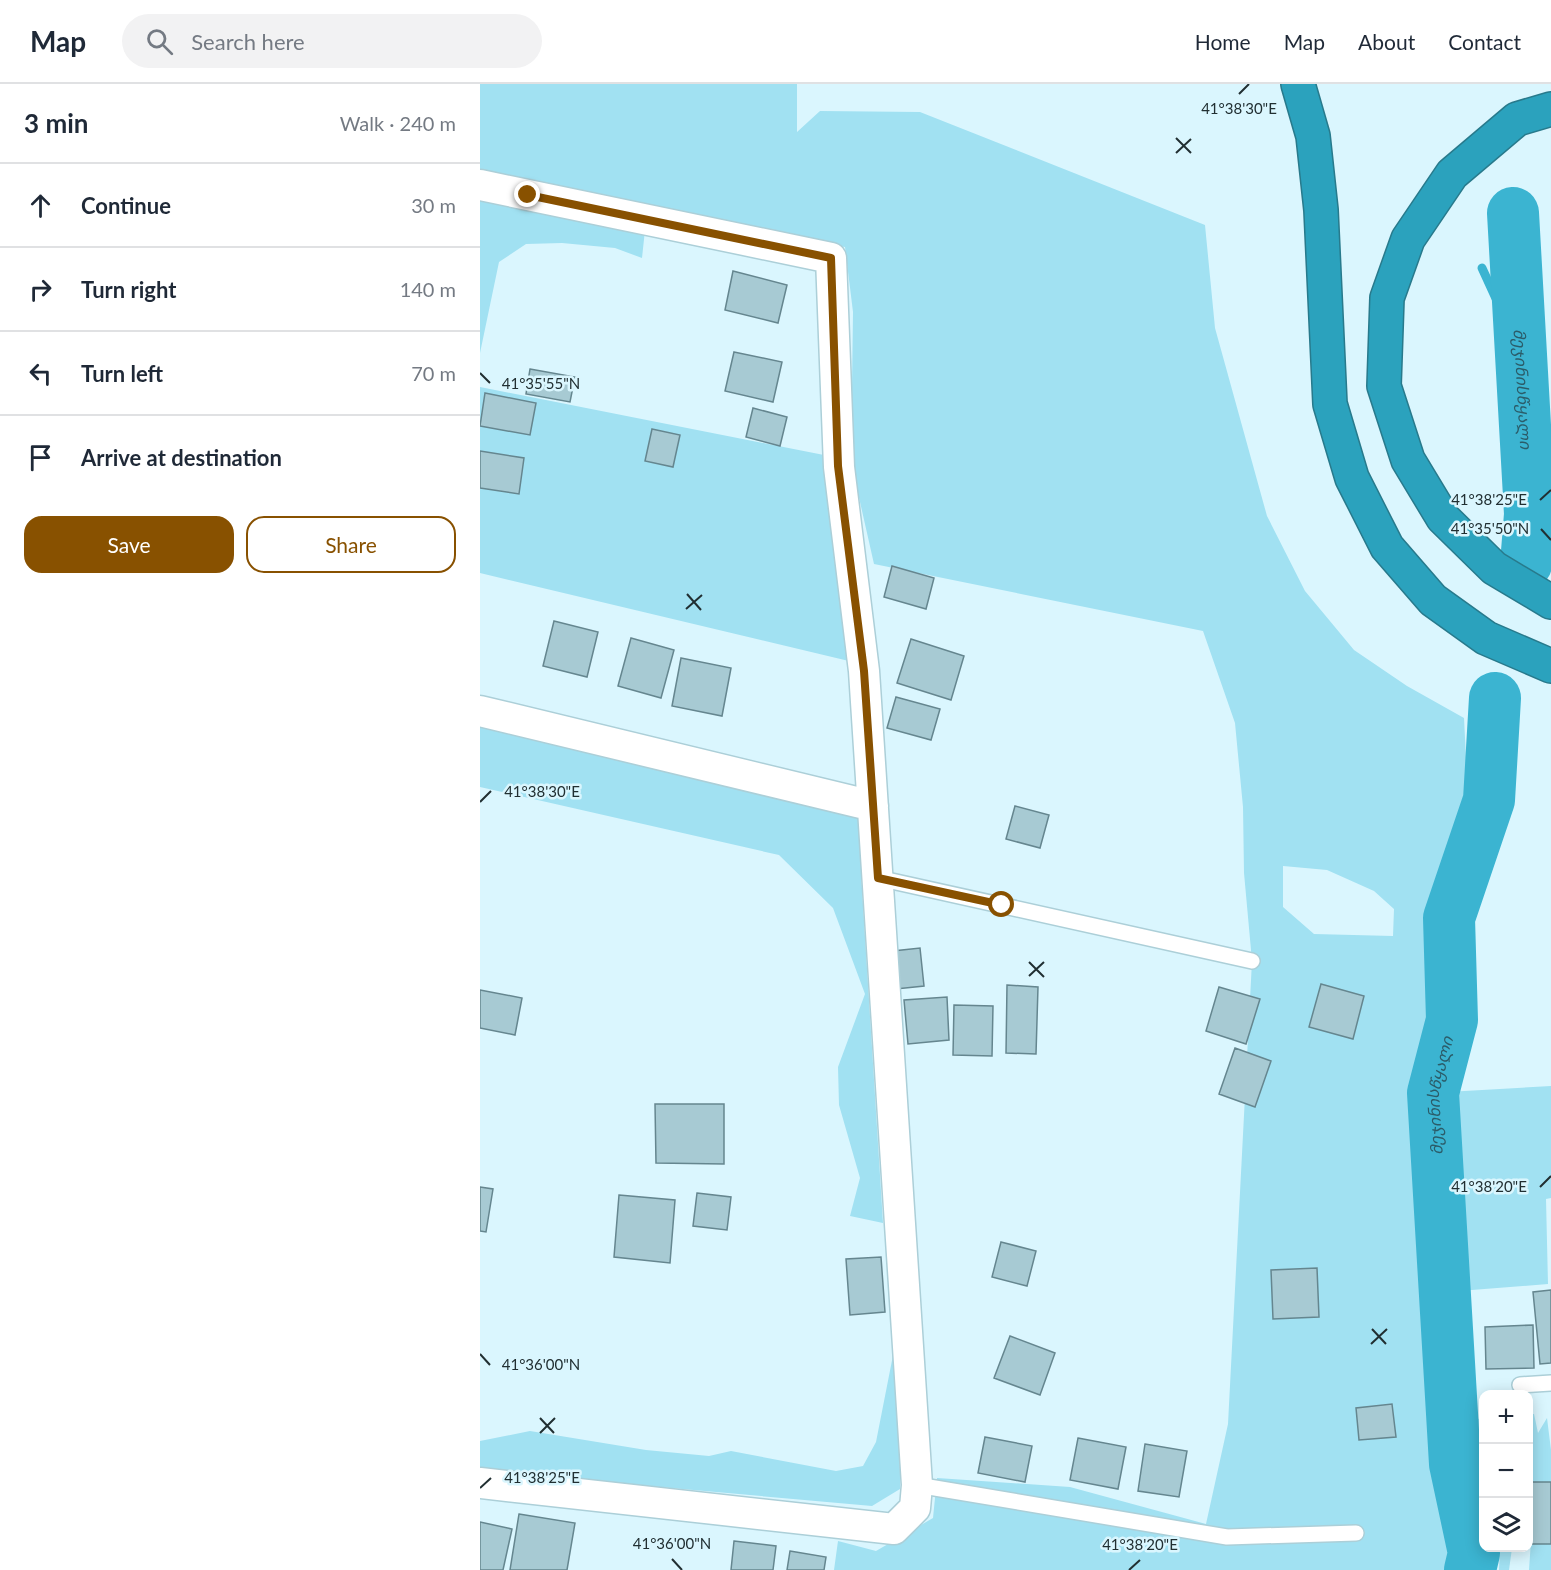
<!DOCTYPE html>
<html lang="en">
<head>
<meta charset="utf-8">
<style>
  :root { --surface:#fff; --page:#f2f2f3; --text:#1f2937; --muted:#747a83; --line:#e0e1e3; --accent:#885100 }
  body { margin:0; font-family:Lato,"Noto Sans Georgian",sans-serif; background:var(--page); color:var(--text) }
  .controls { position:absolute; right:18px; bottom:18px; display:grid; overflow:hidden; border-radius:12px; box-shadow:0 3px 15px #0003 }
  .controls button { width:54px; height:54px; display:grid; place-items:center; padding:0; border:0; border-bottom:2px solid var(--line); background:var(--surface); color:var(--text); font:30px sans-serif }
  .stop { position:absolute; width:18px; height:18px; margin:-14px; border:4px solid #885100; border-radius:50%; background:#fff }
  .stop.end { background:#885100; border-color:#fff; box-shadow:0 2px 6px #0008 }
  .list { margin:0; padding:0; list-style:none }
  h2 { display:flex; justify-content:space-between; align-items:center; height:78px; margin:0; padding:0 24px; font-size:26px }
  h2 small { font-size:20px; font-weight:400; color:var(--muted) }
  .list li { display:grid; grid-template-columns:39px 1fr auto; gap:18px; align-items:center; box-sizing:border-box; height:84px; padding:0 24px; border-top:2px solid var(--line) }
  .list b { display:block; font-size:22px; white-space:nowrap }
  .list em { font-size:20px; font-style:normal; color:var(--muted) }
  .actions { display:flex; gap:12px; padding:18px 24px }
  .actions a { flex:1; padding:14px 0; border:2px solid var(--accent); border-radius:18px; text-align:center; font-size:21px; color:var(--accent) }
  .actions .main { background:var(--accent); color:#fff }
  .icon { flex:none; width:33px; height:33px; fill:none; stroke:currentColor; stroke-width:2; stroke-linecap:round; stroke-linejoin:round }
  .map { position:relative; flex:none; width:1071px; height:1486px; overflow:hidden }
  header { display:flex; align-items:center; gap:36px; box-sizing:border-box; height:84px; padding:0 30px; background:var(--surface); border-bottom:2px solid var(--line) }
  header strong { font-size:28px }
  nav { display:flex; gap:33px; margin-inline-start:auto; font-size:21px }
  .search { width:420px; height:54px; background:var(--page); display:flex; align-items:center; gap:15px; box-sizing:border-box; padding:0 21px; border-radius:33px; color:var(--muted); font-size:22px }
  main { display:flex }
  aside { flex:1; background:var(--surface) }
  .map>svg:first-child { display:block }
  .green { fill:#a1e1f2; fill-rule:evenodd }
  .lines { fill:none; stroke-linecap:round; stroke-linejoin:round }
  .stream { stroke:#3bb4d1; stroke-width:9 }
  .river { stroke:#3bb4d1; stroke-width:52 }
  .building { fill:#a7cad3; stroke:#65868f; stroke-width:1.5 }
  .lane-casing { stroke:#accfd8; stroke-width:18 }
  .street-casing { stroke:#accfd8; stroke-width:33 }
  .highway-casing { stroke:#287a8c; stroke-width:36 }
  .lane { stroke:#fff; stroke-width:15 }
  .street { stroke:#fff; stroke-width:30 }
  .highway { stroke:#2ba2bd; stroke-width:33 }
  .route { stroke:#885100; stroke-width:8 }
  .ticks { fill:none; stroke:#212f32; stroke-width:2 }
  .labels { text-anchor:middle; stroke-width:5; stroke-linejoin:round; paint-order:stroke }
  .water-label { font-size:16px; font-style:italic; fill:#2b5c69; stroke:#daf6fe }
  .ticks-label { font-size:15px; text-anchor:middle; fill:#212f32; stroke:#daf6fe; stroke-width:5; stroke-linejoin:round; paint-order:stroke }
</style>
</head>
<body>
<header>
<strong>Map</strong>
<div class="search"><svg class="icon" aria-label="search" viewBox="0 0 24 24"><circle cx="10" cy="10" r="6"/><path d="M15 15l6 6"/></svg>Search here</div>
<nav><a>Home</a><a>Map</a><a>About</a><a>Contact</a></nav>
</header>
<main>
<aside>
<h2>3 min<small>Walk · 240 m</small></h2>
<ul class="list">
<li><svg class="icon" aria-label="ahead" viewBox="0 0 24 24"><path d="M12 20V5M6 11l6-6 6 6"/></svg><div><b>Continue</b></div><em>30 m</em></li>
<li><svg class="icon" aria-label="right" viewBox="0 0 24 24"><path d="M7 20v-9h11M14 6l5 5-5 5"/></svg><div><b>Turn right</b></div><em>140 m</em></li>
<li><svg class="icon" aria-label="left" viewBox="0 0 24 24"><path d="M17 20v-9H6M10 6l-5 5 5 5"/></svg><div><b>Turn left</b></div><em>70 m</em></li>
<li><svg class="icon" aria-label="arrive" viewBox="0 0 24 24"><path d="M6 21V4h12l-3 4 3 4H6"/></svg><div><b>Arrive at destination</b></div></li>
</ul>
<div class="actions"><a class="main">Save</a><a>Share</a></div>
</aside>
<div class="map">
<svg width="1071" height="1486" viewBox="0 0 1071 1486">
  <rect width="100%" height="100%" fill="#daf6fe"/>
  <path class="green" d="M0,0H317V48L340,27L440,28L725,141L735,244L787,432L825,507L874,566L927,602L984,634L989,733L949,833L954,898L940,968L960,1348L981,1480L974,1486H354L358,1457L396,1467L453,1434L457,1394L590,1403L726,1440L748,1340L772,877L764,789L763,723L755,639L723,547L394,480L371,378L373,228L365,163L342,160L0,89ZM803,782L847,786L894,807L914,825L913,852L834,850L803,823Z
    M0,110L165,146L162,174L135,164L82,159L46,160L19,178L0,269Z
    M0,303L349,372L373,578L0,489Z
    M0,641L381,732V789L403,1139L370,1132L380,1094L359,1021L358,983L385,910L353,824L299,771L0,703Z
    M1071,1002V1114L1066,1115L1068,1200L979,1207L966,1139L967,1008Z
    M416,1256L424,1301L420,1405L392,1422L0,1387V1357L50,1347L166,1366L229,1372L251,1367L356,1387L383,1382L396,1358Z
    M1049,1330H1054L1058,1349L1067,1334L1071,1366V1486H1049L1052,1442L1049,1406Z
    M1003,1332H1004L1003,1380L999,1366L995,1337Z
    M1020,1464H1032L1029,1486H1019Z"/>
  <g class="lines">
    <path class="stream" d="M1002,184L1040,267"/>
    <g class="river">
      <path id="s1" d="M1033,129L1050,430L1046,480"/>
      <path id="s2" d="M990,1486L994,1469L975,1380L953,1009L972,936L969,834L1009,716L1015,614"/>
    </g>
  </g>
  <path class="building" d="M253,187L307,201L298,239L245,226Z
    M254,268L302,278L293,318L245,307Z
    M50,285L95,293L90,318L46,310Z
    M5,309L56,319L50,351L0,342Z
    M273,324L307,333L300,362L266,353Z
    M172,345L200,351L193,383L165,377Z
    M0,367L44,374L39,410L0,404Z
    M412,482L454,494L446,525L404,513Z
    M74,537L118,548L107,593L63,582Z
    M151,554L194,566L181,614L138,602Z
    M431,555L484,572L471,616L417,599Z
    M201,574L251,584L242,632L192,622Z
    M416,613L460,625L451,656L407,644Z
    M535,722L569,731L560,764L526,755Z
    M440,864L444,902L416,905L413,867Z
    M841,900L884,912L873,955L829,943Z
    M527,901L558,903L556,970L526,969Z
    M739,903L780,915L766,960L726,947Z
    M0,906L42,914L35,951L0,944Z
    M467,913L469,956L428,960L424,916Z
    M474,921L513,922L512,972L473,971Z
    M755,964L791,977L775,1023L739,1010Z
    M175,1020H244V1080L176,1079Z
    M0,1103L13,1105L6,1148L0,1147Z
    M217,1109L251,1113L247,1146L213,1142Z
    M139,1111L195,1116L190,1179L134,1173Z
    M521,1158L556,1167L547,1202L512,1193Z
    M401,1173L405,1228L370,1231L366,1175Z
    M837,1184L839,1233L793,1235L791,1186Z
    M1071,1206V1279L1060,1280L1053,1208Z
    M1053,1241L1054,1284L1006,1285L1005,1243Z
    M530,1252L575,1269L560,1311L514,1294Z
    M912,1320L916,1353L879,1356L876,1324Z
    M505,1353L552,1362L545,1398L498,1389Z
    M598,1354L646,1363L638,1405L590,1396Z
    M665,1360L707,1367L699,1413L658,1407Z
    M1050,1398H1071V1460H1051Z
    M39,1430L95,1439L87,1486H30Z
    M0,1438L32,1445L23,1486H0Z
    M254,1457L296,1462L293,1486H251Z
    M310,1467L346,1473L344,1486H307Z"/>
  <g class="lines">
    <defs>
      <path id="lane" d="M398,794L772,877
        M1040,1301L1071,1299
        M437,1401L747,1453L876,1449"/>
      <path id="street" d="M0,101L351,174L359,383L384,587L437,1401L435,1424L414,1445L0,1399
        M0,627L393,722"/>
      <path id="highway" d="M818,0L833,52L841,126L850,320L872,394L907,463L953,516L1006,554L1071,582
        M1071,25L1037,35L972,90L928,155L907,214L904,302L928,376L963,434L1014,484L1071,518"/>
    </defs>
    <use href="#lane" class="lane-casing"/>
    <use href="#street" class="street-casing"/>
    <use href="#highway" class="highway-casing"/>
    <use href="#lane" class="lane"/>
    <use href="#street" class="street"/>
    <use href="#highway" class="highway"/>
  </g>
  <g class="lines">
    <path class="route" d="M48,111L351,174L358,382L384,587L398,794L522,821"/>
  </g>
  <path class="ticks" d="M759,10L769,0M696,54L711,69M696,69L711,55M0,289L10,299M1060,416L1071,406M1061,445L1071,456M207,510L221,526M206,525L222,511M0,718L11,707M549,878L564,893M549,892L564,878M1060,1103L1071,1092M892,1245L906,1260M891,1260L907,1245M0,1270L10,1281M60,1334L74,1349M60,1349L75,1334M0,1404L11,1394M192,1475L202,1486M649,1486L660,1476"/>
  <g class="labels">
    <g class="water-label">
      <text dy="6" stroke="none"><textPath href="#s1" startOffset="176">მეჯინისწყალი</textPath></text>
      <text dy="6" stroke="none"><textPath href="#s2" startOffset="478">მეჯინისწყალი</textPath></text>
    </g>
  </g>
  <g class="ticks-label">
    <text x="759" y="30">41°38'30"E</text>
    <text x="61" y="305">41°35'55"N</text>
    <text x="1009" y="421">41°38'25"E</text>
    <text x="1010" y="450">41°35'50"N</text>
    <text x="62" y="713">41°38'30"E</text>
    <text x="1009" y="1108">41°38'20"E</text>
    <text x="61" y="1286">41°36'00"N</text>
    <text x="62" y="1399">41°38'25"E</text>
    <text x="192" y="1465">41°36'00"N</text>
    <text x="660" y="1466">41°38'20"E</text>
  </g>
</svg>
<div class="controls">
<button>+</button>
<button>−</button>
<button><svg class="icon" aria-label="layers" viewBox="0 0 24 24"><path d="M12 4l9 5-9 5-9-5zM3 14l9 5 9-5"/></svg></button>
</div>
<div class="stop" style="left:522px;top:821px"></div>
<div class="stop end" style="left:48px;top:111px"></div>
</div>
</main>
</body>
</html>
